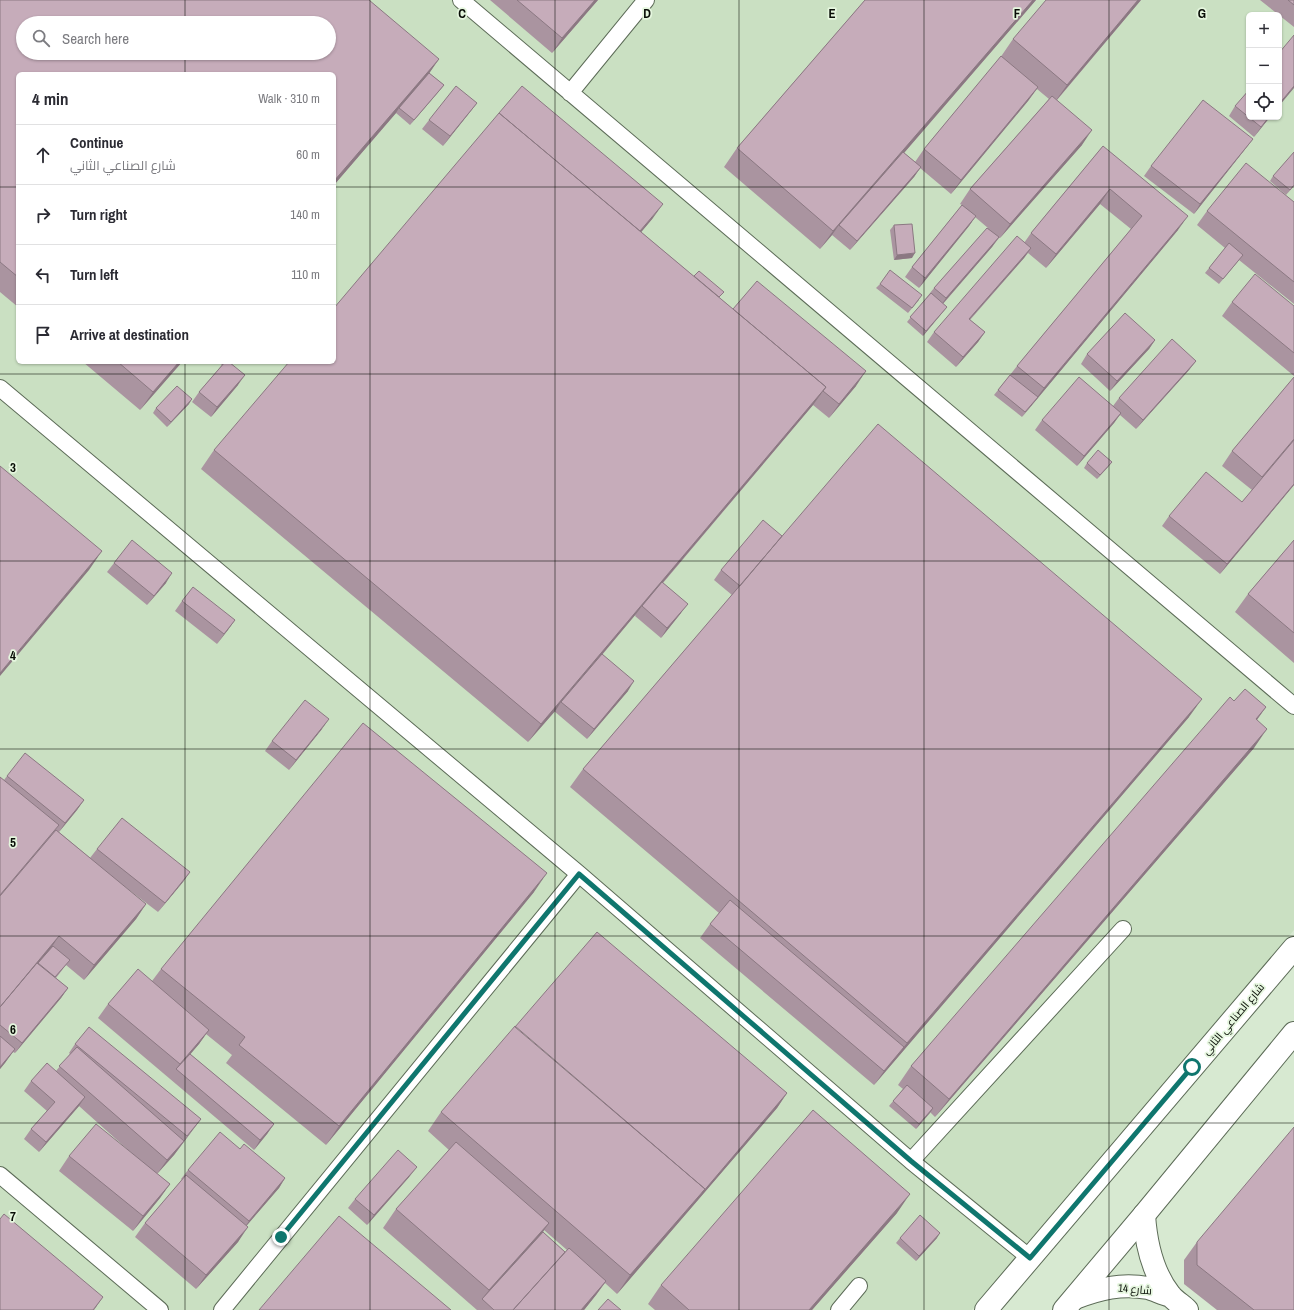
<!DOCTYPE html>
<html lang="en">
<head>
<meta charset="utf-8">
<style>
  :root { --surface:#fff; --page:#f7f7f7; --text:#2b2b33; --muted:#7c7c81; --line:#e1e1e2 }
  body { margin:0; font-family:"Archivo Narrow",Cairo,sans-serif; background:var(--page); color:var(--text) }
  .controls { position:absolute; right:12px; top:12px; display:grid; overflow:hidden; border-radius:6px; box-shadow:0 1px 3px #0004 }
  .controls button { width:36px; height:36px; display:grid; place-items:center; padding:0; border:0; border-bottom:1px solid var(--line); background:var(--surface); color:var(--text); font:20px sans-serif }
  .stop { position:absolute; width:12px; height:12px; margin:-9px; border:3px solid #0f766e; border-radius:50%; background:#fff }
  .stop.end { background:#0f766e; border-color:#fff; box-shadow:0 1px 4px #0008 }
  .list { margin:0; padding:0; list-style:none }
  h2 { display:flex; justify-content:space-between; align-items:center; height:52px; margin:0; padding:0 16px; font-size:17px }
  h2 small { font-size:13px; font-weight:400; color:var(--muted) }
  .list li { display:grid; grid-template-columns:26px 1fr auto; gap:12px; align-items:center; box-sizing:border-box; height:60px; padding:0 16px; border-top:1px solid var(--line) }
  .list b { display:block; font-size:15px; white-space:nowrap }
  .list p { margin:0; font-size:13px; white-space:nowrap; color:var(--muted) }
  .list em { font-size:13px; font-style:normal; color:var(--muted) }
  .icon { flex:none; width:22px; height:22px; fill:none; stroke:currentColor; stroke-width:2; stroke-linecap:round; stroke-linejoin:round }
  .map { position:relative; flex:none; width:1294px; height:1310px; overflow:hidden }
  .search { position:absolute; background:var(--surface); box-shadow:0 1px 3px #0004; left:16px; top:16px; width:320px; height:44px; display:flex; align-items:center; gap:10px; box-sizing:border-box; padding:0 14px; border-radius:22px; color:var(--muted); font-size:15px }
  .panel { position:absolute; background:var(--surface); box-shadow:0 1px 3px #0004; left:16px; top:72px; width:320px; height:292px; border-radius:6px }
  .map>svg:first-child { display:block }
  .built { fill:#cae0c2; fill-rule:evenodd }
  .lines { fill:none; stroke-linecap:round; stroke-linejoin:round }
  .lane-casing { stroke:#5c6b57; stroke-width:18 }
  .street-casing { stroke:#5c6b57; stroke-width:24 }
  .primary-casing { stroke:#5c6b57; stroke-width:24 }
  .lane { stroke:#fff; stroke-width:16 }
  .street { stroke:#fff; stroke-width:22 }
  .primary { stroke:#fff; stroke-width:22 }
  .wall { fill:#aa94a0; fill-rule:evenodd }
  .shaded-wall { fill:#8b7882 }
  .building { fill:#c6acba; stroke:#8b7882; fill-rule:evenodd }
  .route { stroke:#0f766e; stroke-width:5 }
  .grid { fill:none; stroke:#080d06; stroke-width:1; stroke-opacity:0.55 }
  .labels { text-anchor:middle; stroke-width:3.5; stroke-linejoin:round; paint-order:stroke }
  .street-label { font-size:11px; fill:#080d06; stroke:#e5f6de }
  .grid-label { font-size:13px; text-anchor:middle; font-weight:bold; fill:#080d06; stroke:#e5f6de; stroke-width:3.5; stroke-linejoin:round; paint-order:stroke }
</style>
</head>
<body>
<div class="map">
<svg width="1294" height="1310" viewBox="0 0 1294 1310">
  <rect width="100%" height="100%" fill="#d7e9d1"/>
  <path class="built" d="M0,0H1294V930L972,1310H0ZM1249,15H1279V117H1249ZM23,23H329V53H23ZM18,74H334V362H18Z"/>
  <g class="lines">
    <defs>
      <path id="lane" d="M461,0L1294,706
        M570,93L646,0
        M0,388L579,874L911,1161L1030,1258
        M911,1161L1123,929
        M0,1175L160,1310
        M222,1310L579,874
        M839,1310L859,1286"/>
      <path id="street" d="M1144,1215C1146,1244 1152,1272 1170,1295C1175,1301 1182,1305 1187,1310
        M1075,1298C1099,1289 1121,1283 1148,1288C1155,1290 1163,1294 1171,1296"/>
      <path id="primary" d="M986,1310L1294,948
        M1064,1310L1144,1215L1294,1033"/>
    </defs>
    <use href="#lane" class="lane-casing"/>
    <use href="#street" class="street-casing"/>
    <use href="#primary" class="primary-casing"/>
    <use href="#lane" class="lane"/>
    <use href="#street" class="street"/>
    <use href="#primary" class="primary"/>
  </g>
  <path class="wall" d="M0,0L439,59L429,73L444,85L440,90L410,125L396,113L334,185V74H18V307L0,292Z
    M490,0H598L552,53Z
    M865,0H1036L904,153L915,162L924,149L1000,58L1013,39L1141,0L1057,100L1082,145L1000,238H999L992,247L943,304L947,307L923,336L907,322L934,288L988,228L975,217L969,226L919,288L905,277L912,267L962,205L960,204L970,189L1049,99L1037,89L1028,101L951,194L920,168L914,177L850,250L832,235L820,249L724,167L737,148Z
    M1260,0H1294V27Z
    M477,103L470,112L443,146L422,129L429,120Z
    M1235,106L1270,117L1254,137L1229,116Z
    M1253,139L1246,148L1194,214L1144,176L1151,166Z
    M1103,146L1178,230L1022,417L994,395L1010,375L1017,366L1131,229L1100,204L1046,268L1028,253L1024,258L970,320L985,332L978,342L956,367L927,342L934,332L1024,243L1031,233Z
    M1273,176L1294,186L1286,195L1270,181Z
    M1294,202V304L1239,260L1219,284L1205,273L1225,248L1197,225L1207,211Z
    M653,218L641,232L733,309L856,386L829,418L813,405L663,583L681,613L661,638L635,616L636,614L602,655L628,691L587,739L554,711L556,710L528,742L201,469L214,450Z
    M894,225L912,258L894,260L890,230Z
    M880,284L919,300L908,313L876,288Z
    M1232,302L1294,306V376L1222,316Z
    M1155,340L1149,349L1110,391L1081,364L1087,354Z
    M1196,361L1189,370L1136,429L1120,415L1114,423L1077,466L1035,430L1042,420L1113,406L1119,398Z
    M83,362H182L140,410Z
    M218,362H229L238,385L211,417L192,402L199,392L222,365Z
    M1294,377V485L1220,574L1162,526L1169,516L1242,502L1252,490L1222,466L1232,451Z
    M189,404L167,427L153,413L156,408Z
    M1087,463L1108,467L1097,479L1084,468Z
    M782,536L1189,717L874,1085L700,938L710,924L719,913L570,787L583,769L732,595L714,580L721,570Z
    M1294,540V663L1235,612L1248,594Z
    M114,563L166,583L147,605L107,572Z
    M182,601L235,620L217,644L175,611Z
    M1234,701L1266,707L1257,720L1254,748L935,1117L930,1112L916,1129L889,1106L903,1089L898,1085L911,1066Z
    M322,729L289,770L265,751L272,741Z
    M7,776L84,800L77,810L59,832L90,858L97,849L190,872L183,882L158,912L116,880L146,904L136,919L84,980L66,965L56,978L68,988L61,998L15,1053L13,1052L0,1069V777L4,780Z
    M534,892L326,1145L226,1063L232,1055L206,1034L199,1044L190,1054L274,1124L267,1134L254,1150L98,1018L108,1004L152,981L161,969Z
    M75,1044L201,1119L174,1155L157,1174L170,1184L160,1198L133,1231L59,1171L69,1156L137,1158L79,1106L39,1152L24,1139L31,1129L47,1111L24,1091L31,1081L56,1071L70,1054L69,1053Z
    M787,1093L777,1108L617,1294L605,1283L596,1295L584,1310H477L383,1228L396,1209L449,1150L428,1131L441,1112ZM544,1230L567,1250L565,1252L543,1232Z
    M188,1170L285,1178L279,1188L246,1226L238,1242L196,1289L135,1237L145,1223L182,1180L181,1179Z
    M410,1176L367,1225L348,1208L355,1199Z
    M897,1213L812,1310H655L648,1304L661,1285Z
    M900,1238H937L916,1261L896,1243Z
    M1197,1242L1294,1310H1217L1184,1284V1260Z"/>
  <path class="shaded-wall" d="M595,0H598L552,53L562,38Z
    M1033,0H1036L840,227L839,225L832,235L820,249L833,231Z
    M1138,0H1141L1054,103L1067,85Z
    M439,59L426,78L399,108L396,113L334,185V181Z
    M444,85L440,90L410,125L414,120Z
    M1294,86V88L1279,106V104Z
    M1038,87L1028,101L951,194L961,180Z
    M477,103L470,112L443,146L450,136Z
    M1269,117H1270L1254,137L1261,127Z
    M1092,130L1082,145L1000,238L1010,224Z
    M1253,139L1246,148L1194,214L1200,204Z
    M921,167L914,177L850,250L857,241Z
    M1110,189L1100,204L1046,268L1056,254Z
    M663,204L653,218L627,249L637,235Z
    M976,216L969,226L919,288L925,278Z
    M1188,216L1178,230L1022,417L1044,388Z
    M999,237L992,247L939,308L946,298Z
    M1031,248L1024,258L962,328L969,319Z
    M915,253L912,258L894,260L897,255Z
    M1243,255L1239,259L1219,284L1223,279Z
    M947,307L943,312L923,336L926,331Z
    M985,332L978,342L956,367L963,357Z
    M1155,340L1149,349L1110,391L1117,381Z
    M1196,361L1189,370L1136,429L1143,420Z
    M179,362H182L140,410L153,392Z
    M866,371L856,386L829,418L839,404Z
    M245,375L238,385L211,417L217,407Z
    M826,387L813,405L642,607V606L636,614L562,702H561L556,710L528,742L541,724Z
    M192,399L189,404L167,427L171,422Z
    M1121,413L1114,423L1077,466L1084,456Z
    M1112,462L1108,467L1097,479L1100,475Z
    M1294,484V485L1220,574L1227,564Z
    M102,551L89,570L0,676V673Z
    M172,573L166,583L147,605L154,596Z
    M688,604L681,613L661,638L667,628Z
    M235,620L228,630L217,644L224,634Z
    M634,681L628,691L587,739L594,729Z
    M1202,699L1189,717L874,1085L884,1071L907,1043Z
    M1266,707L1253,725L1256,719Z
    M329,719L322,729L289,770L296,760Z
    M1267,729L1254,748L935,1117L949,1099Z
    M84,800L77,810L59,832L65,823Z
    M190,872L183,882L158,912L165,903Z
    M547,873L534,892L326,1145L339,1126Z
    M146,904L136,919L84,980L94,965Z
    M59,936L49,951L0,1007Z
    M68,988L61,998L15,1053L22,1043Z
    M209,1030L199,1044L177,1070L176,1069L180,1064Z
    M15,1049L5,1063L0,1069V1067Z
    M787,1093L777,1108L692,1207L702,1193Z
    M85,1097L79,1106L39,1152L46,1142Z
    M933,1108L930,1113L916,1129L919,1124Z
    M201,1119L174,1155L157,1174L167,1160L183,1142Z
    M274,1124L267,1134L254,1150L260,1140Z
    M417,1167L410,1176L367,1225L374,1215Z
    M285,1178L279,1188L242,1231L249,1221Z
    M170,1184L160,1198L133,1231L143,1216Z
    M705,1189L692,1207L617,1294L630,1275Z
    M910,1194L897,1213L812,1310H809Z
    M549,1223L536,1242L482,1299L489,1290Z
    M248,1227L238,1242L196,1289L206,1275Z
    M940,1233L937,1238L916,1261L919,1256Z
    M606,1281L596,1295L584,1310H581Z
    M103,1297L94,1310H93Z"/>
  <path class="building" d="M0,0H369L439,59L334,181V74H18V277L0,262ZM23,23H329V53H23Z
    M517,0H595L562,38Z
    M865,0H1033L833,231L737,148Z
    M1046,0H1138L1067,85L1013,39Z
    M1288,0H1294V5Z
    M1294,35V86L1279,104V53Z
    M1001,56L1038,87L961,180L924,149Z
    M429,73L444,85L414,120L399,108Z
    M456,86L477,103L450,136L429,120Z
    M522,86L663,204L640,231L499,113Z
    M1249,90V117H1269L1261,127L1235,106Z
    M1052,96L1092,130L1010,224L970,189Z
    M1203,100L1253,139L1200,204L1151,166Z
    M499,113L826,387L541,724L214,450L289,362H334V308Z
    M1103,146L1188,216L1044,388L1017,366L1142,216L1110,189L1056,254L1031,233Z
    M903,152L921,167L857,241L839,225Z
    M1294,152V185L1290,190L1273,176Z
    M1246,163L1294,202V282L1207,211Z
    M962,205L976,216L925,278L912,267Z
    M912,224L915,253L897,255L894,225Z
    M987,228L999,237L946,298L934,288Z
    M1017,236L1031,248L969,319L985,332L963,357L934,332Z
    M1229,243L1243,255L1223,279L1209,268Z
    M890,270L922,295L912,308L880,284Z
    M699,271L724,292L719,297L694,276Z
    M1255,274L1294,306V353L1232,302Z
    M757,281L866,371L839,404L823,391L826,387L733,309Z
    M931,293L947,307L926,331L910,317Z
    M1125,313L1155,340L1117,381L1087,354Z
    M1172,339L1196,361L1143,420L1119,398Z
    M118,362H179L153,392Z
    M225,362H229L245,375L217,407L199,392Z
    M1010,375L1038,397L1025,412L998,390Z
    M1079,377L1121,413L1084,456L1042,420Z
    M1294,377V439L1262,477L1232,451Z
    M177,386L192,399L171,422L156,408Z
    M878,424L1202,699L907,1043L583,769Z
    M1294,440V484L1227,564L1169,516L1206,472L1242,502Z
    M1098,450L1112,462L1100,475L1087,463Z
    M0,466L102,551L0,673Z
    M763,520L782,536L740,586L721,570Z
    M132,540L172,573L154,596L114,563Z
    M1294,540V633L1248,594Z
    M662,582L688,604L667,628L642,606Z
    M193,587L235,620L224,634L182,601Z
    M602,654L634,681L594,729L561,702Z
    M1245,689L1266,707L1256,719L1267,729L949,1099L911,1066L1230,697L1234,701Z
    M305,700L329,719L296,760L272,741Z
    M363,723L547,873L339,1126L239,1045L245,1037L161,969Z
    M25,753L84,800L65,823L7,776Z
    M0,777L59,825L0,895Z
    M122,818L190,872L165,903L97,849Z
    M56,830L146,904L94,965L59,936L0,1007V896Z
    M730,900L904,1047L884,1071L710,924Z
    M597,932L787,1093L702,1193L705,1189L515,1027Z
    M53,946L70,960L55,977L38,963Z
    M37,963L68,988L22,1043L0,1025V1007Z
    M138,969L209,1030L180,1064L108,1004Z
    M515,1026L705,1189L630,1275L441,1112Z
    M89,1027L201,1119L187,1136L75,1044Z
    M0,1036L15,1049L0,1067Z
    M77,1047L184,1141L167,1160L59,1066Z
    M190,1054L274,1124L260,1140L176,1069Z
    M47,1063L85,1097L46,1142L31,1129L55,1102L31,1081Z
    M907,1085L933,1108L919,1124L893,1101Z
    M813,1110L910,1194L809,1310H689L661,1285Z
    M96,1124L170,1184L143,1216L69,1156Z
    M1294,1127V1310H1254L1197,1265V1242Z
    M220,1132L240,1149L244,1144L285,1178L249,1221L188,1170Z
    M456,1142L549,1223L489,1290L396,1209Z
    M398,1150L417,1167L374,1215L355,1199Z
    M186,1175L248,1227L206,1275L145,1223Z
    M4,1214L103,1297L93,1310H0V1219Z
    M920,1215L940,1233L919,1256L900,1238Z
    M339,1216L451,1310H259Z
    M543,1232L565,1252L513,1310H494L482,1299Z
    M569,1248L606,1281L581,1310H513Z
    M608,1299L621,1310H598Z"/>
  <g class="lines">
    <path class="route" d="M281,1237L579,874L911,1161L1030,1258L1192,1067"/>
  </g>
  <path class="grid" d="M185,0V23M370,0V1310M555,0V1310M739,0V1310M924,0V1310M1109,0V1310M185,53V74M0,187H18M334,187H1294M185,362V1310M0,374H1294M0,561H1294M0,749H1294M0,936H1294M0,1123H1294"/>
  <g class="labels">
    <g class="street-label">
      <text transform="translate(1233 1019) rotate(-50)" y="4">شارع الصناعي الثاني</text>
      <text transform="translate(1135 1289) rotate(5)" y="4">شارع 14</text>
    </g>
  </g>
  <g class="grid-label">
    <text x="462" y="18">C</text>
    <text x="647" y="18">D</text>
    <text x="832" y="18">E</text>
    <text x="1017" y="18">F</text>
    <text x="1202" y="18">G</text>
    <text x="13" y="472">3</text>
    <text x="13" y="660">4</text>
    <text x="13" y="847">5</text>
    <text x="13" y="1034">6</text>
    <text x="13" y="1221">7</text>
  </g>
</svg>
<div class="controls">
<button>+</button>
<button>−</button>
<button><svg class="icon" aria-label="locate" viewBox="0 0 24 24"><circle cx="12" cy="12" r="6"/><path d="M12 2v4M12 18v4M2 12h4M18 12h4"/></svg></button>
</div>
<div class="stop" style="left:1192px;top:1067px"></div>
<div class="stop end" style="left:281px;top:1237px"></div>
<div class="search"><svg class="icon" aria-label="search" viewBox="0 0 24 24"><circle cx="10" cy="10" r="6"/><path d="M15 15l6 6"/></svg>Search here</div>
<section class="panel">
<h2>4 min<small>Walk · 310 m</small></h2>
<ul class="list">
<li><svg class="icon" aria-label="ahead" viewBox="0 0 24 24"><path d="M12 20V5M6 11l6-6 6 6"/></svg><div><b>Continue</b><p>شارع الصناعي الثاني</p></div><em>60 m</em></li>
<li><svg class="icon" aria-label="right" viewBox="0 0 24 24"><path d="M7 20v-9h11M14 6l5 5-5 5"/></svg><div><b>Turn right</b></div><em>140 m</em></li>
<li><svg class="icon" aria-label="left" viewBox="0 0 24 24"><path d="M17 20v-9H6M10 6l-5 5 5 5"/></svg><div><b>Turn left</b></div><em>110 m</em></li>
<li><svg class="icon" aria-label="arrive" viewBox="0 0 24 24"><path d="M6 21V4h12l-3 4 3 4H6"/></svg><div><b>Arrive at destination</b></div></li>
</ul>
</section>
</div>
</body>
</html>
